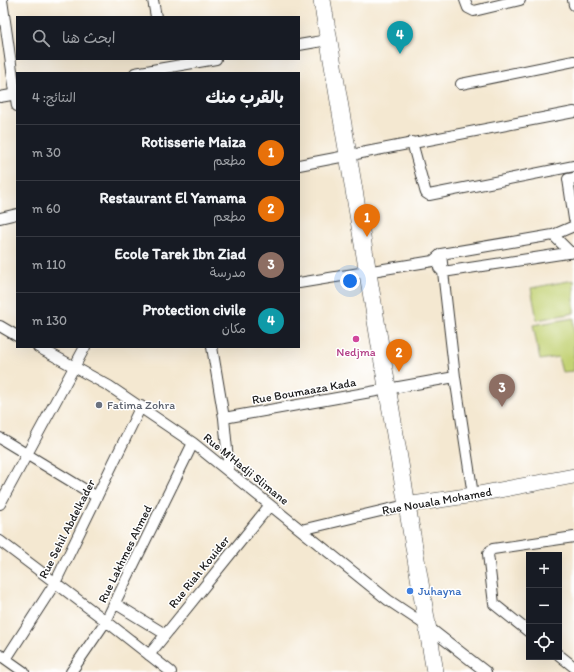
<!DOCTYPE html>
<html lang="ar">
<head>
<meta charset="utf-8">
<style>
  :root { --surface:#171b24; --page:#20242c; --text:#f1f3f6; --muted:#9ea1a6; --line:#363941; --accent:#2563eb }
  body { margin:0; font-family:Itim,"Playpen Sans Arabic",sans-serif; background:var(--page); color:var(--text); direction:rtl }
  .controls { position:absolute; right:12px; bottom:12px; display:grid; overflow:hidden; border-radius:0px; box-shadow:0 4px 16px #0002 }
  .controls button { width:36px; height:36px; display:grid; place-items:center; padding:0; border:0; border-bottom:1px solid var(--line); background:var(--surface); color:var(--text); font:20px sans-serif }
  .you { position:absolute; left:350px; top:281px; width:14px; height:14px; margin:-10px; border:3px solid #fff; border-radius:50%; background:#1a73e8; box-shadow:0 0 0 6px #1a73e833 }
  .badge { display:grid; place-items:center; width:26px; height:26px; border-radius:50%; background:var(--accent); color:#fff; font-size:13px; font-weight:700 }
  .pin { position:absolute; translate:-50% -33px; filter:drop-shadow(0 1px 2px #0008) }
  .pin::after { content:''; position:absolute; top:21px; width:14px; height:12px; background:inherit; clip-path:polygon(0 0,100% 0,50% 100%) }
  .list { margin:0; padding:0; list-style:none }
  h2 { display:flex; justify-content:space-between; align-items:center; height:52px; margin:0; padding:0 16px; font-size:17px }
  h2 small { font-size:13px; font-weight:400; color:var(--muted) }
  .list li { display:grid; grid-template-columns:26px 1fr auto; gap:12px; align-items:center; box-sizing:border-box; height:56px; padding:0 16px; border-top:1px solid var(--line) }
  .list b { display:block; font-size:15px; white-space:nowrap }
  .list p { margin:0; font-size:13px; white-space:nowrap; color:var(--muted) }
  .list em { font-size:13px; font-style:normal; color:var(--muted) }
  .icon { flex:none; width:22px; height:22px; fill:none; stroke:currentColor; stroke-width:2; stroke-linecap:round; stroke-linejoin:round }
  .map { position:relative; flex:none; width:574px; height:672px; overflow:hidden; direction:ltr }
  .search { position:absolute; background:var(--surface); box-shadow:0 4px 16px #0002; left:16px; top:16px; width:284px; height:44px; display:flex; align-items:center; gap:10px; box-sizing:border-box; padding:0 14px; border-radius:0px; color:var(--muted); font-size:15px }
  .panel { position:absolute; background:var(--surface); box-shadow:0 4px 16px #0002; left:16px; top:72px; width:284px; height:276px; border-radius:0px; direction:rtl }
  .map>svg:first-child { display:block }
  .green { fill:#c3d274; stroke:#707748 }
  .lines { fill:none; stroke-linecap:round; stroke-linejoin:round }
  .street-casing { stroke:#3c3b37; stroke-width:12 }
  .secondary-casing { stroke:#3c3b37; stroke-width:16 }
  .primary-casing { stroke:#3c3b37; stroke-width:18 }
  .street { stroke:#fff; stroke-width:10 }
  .secondary { stroke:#fff; stroke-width:15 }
  .primary { stroke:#fff; stroke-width:17 }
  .hotel-dot { fill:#d1479c; stroke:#fff; stroke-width:1.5 }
  .worship-dot { fill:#6b7280; stroke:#fff; stroke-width:1.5 }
  .shop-dot { fill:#3f7fe0; stroke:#fff; stroke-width:1.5 }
  .labels { text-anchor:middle; stroke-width:3; stroke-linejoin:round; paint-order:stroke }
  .hotel-label { font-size:12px; fill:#b23c85; stroke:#fff }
  .street-label { font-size:12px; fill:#1c1c1c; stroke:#fff }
  .worship-label { font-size:12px; fill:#5b616d; stroke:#fff; text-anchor:start }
  .shop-label { font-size:12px; fill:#366cbe; stroke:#fff; text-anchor:start }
</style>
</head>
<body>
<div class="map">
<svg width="574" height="672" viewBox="0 0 574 672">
  <rect width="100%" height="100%" fill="#fff"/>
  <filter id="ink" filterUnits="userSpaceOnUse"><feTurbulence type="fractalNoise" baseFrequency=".025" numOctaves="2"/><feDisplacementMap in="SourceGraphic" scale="8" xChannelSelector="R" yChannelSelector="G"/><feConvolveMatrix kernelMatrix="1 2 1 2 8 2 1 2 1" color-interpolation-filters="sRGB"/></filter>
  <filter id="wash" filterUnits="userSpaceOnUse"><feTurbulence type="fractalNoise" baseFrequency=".012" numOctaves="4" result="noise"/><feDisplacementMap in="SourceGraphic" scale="16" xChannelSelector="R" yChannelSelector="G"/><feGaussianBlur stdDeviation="0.9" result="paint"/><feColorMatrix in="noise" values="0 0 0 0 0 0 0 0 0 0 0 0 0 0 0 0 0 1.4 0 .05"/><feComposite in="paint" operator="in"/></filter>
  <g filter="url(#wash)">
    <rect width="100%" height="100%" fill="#f4e8d1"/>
    <path class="green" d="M574,280V313L537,320L531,288Z
      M574,318V371L562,372L558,357L540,360L533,325Z"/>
  </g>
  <g filter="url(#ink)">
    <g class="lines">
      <defs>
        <path id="street" d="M2,0L17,106
          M153,0L156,17
          M465,0L468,8L474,11L520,0
          M573,0L574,5
          M299,45L328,40
          M135,73L216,59
          M461,84L574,61
          M0,97L17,94
          M412,142L425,190L426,193L429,195L574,166
          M299,165L574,112
          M574,178L568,179L574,219
          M0,218L17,214
          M553,235L571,253
          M441,254L455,377L473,495
          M439,268L443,272L574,252
          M299,283L433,261L441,254L553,235L574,226
          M0,326L17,336
          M38,347L109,386L193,443L388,600L427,626L486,672
          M212,347L224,418L229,471
          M224,418L455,377
          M0,438L97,497
          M0,504L85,347
          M301,530L406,505
          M0,541L106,621L171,672
          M116,604L165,634
          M529,632L494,604L488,554L490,551L493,549L574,537
          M0,655L24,672
          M149,655L270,505
          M559,655L574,667
          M6,659L55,583L141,406
          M71,672L106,621L193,443"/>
        <path id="secondary" d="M406,505L473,495L574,476"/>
        <path id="primary" d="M322,0L435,672"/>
      </defs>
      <use href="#street" class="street-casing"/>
      <use href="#secondary" class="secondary-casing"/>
      <use href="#primary" class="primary-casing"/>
      <use href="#street" class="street"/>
      <use href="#secondary" class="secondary"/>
      <use href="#primary" class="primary"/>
    </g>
  </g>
  <circle class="hotel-dot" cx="356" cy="339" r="4"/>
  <circle class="worship-dot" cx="99" cy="405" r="4"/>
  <circle class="shop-dot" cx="410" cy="591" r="4"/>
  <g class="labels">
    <g class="hotel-label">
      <text x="356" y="356">Nedjma</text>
    </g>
    <g class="street-label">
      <text transform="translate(304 391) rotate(-10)" y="4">Rue Boumaaza Kada</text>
      <text transform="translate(246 469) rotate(39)" y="4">Rue M'Hadji Slimane</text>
      <text transform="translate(437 501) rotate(-10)" y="4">Rue Nouala Mohamed</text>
      <text transform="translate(67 529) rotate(-63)" y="4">Rue Sehil Abdelkader</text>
      <text transform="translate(125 554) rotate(-64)" y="4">Rue Lakhmes Ahmed</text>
      <text transform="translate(199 572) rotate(-51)" y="4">Rue Riah Kouider</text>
    </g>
    <g class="worship-label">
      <text x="107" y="409">Fatima Zohra</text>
    </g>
    <g class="shop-label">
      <text x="418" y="595">Juhayna</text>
    </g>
  </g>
</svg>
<div class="controls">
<button>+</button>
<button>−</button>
<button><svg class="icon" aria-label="locate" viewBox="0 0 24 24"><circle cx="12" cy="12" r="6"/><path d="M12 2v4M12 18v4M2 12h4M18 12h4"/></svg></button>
</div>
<div class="you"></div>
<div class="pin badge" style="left:367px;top:237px;background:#e8710a">1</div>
<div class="pin badge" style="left:399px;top:372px;background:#e8710a">2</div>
<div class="pin badge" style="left:502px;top:407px;background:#8d6e63">3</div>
<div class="pin badge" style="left:400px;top:54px;background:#0f9aa8">4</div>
<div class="search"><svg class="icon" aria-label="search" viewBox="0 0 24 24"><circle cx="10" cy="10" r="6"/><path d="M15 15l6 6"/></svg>ابحث هنا</div>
<section class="panel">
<h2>بالقرب منك<small>النتائج: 4</small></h2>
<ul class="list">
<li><span class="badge" style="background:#e8710a">1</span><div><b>Rotisserie Maiza</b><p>مطعم</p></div><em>30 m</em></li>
<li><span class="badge" style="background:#e8710a">2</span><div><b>Restaurant El Yamama</b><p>مطعم</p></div><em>60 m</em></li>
<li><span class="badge" style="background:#8d6e63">3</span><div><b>Ecole Tarek Ibn Ziad</b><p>مدرسة</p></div><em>110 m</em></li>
<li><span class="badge" style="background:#0f9aa8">4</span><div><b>Protection civile</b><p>مكان</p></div><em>130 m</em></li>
</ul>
</section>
</div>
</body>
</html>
